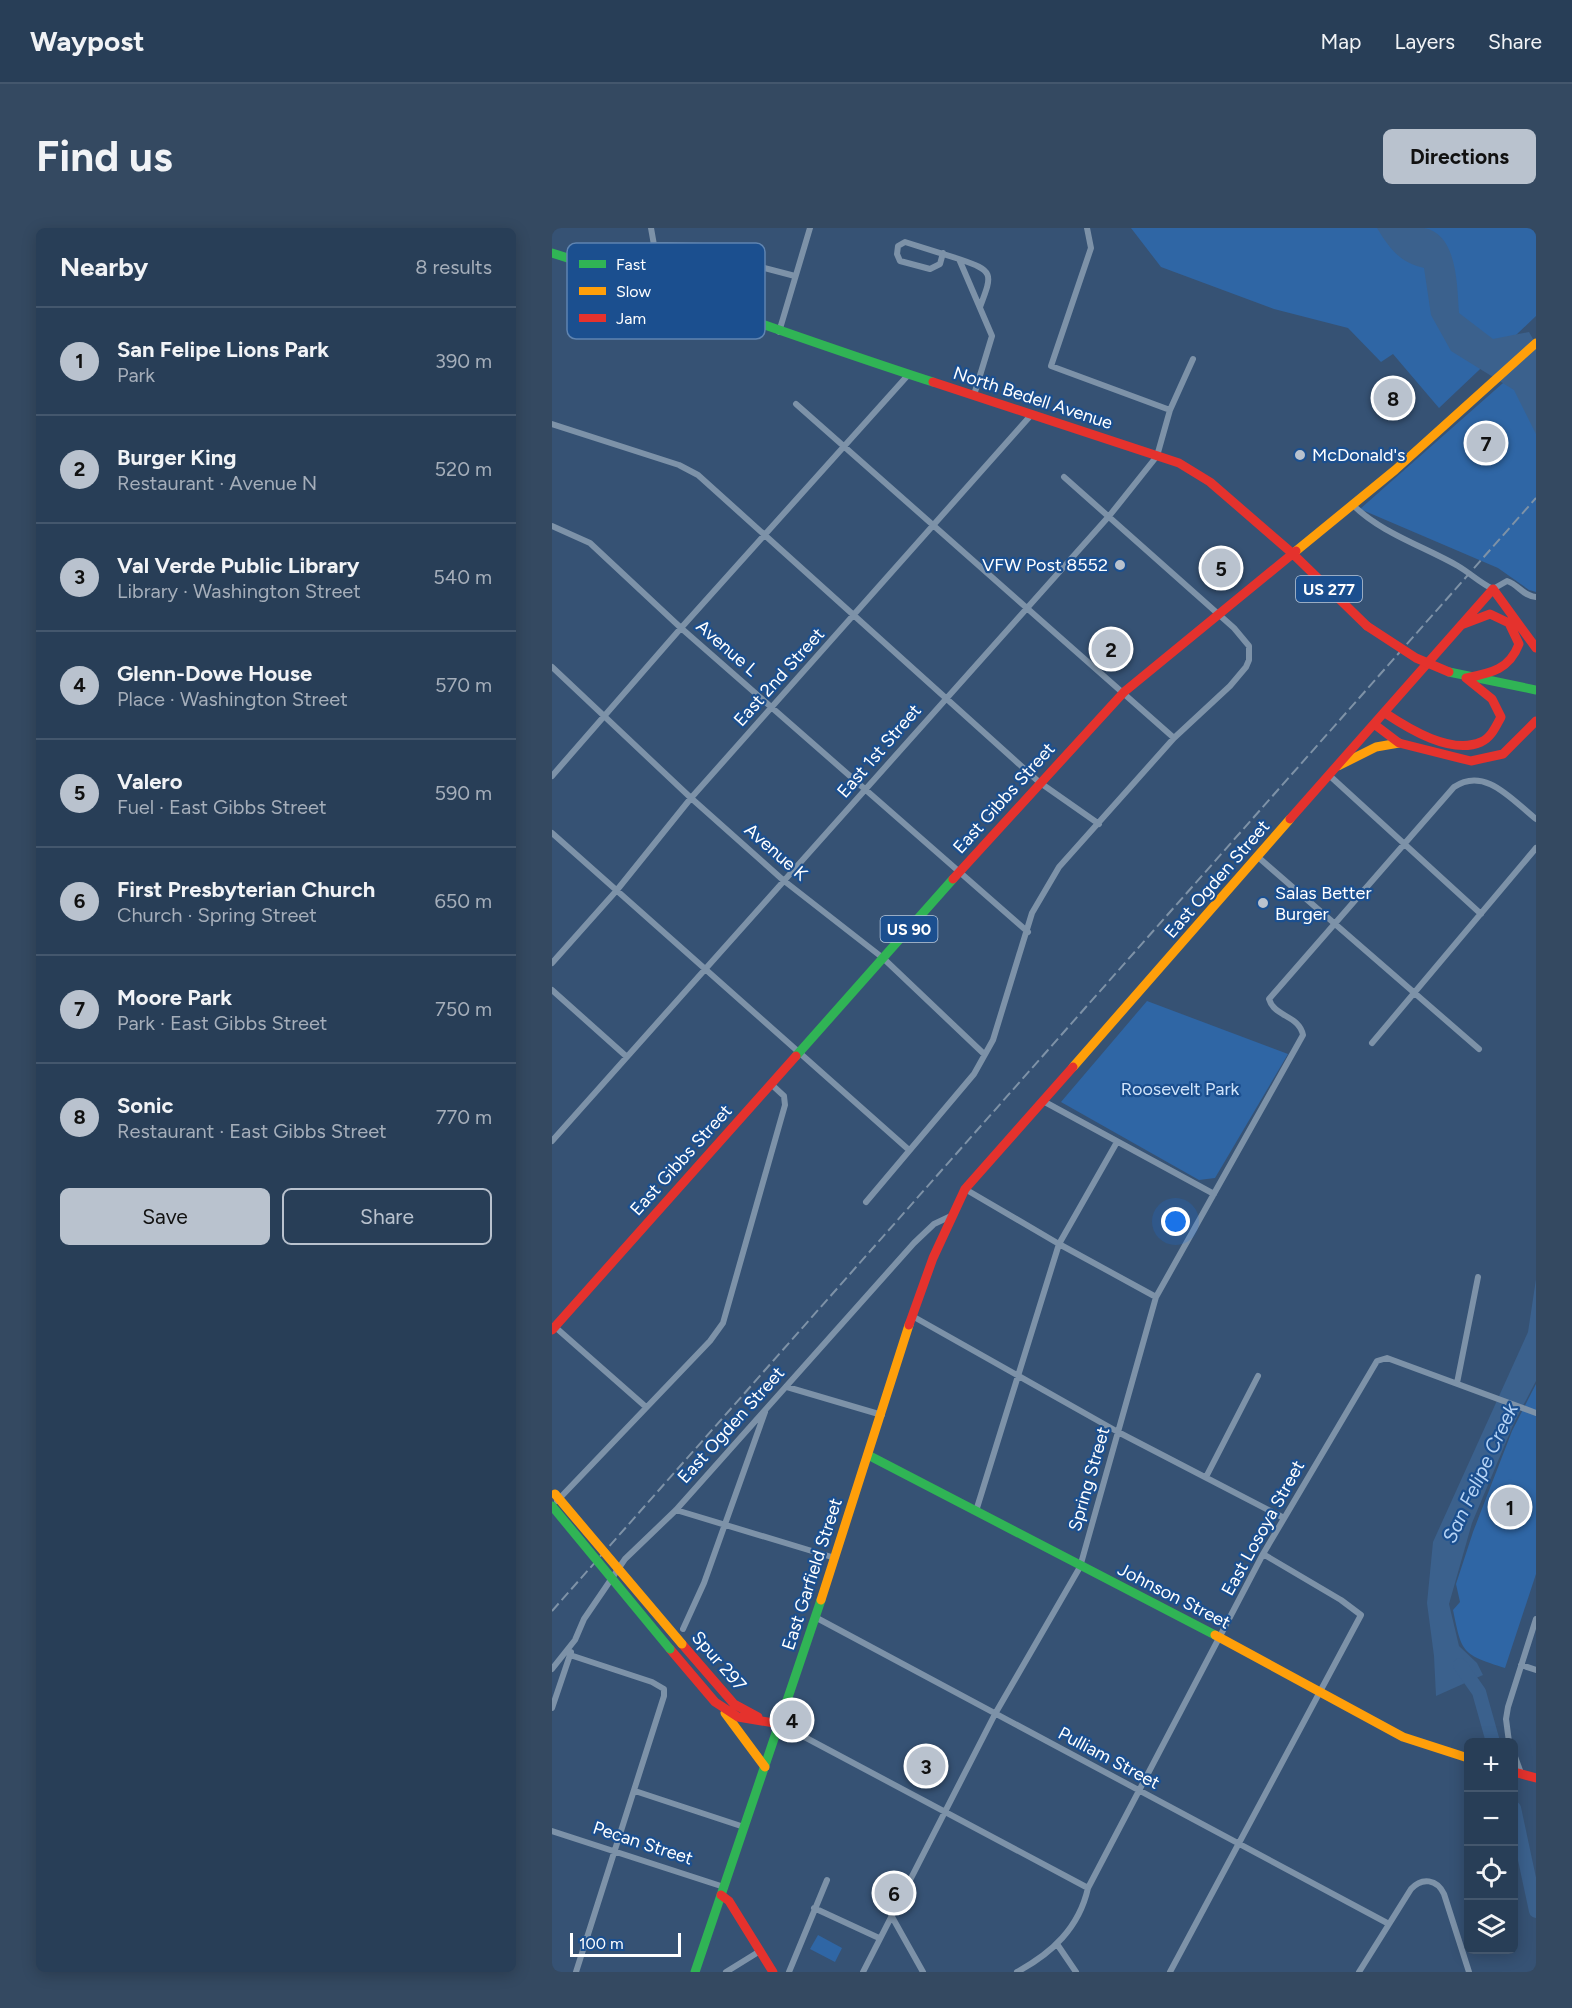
<!DOCTYPE html>
<html lang="en">
<head>
<meta charset="utf-8">
<style>
  :root { --surface:#283e57; --page:#344961; --text:#f1f3f6; --muted:#a5aeba; --line:#44576d; --accent:#b9c2ce }
  body { margin:0; font-family:Figtree,sans-serif; background:var(--page); color:var(--text) }
  .controls { position:absolute; right:18px; bottom:18px; display:grid; overflow:hidden; border-radius:9px; box-shadow:0 3px 15px #0003 }
  .controls button { width:54px; height:54px; display:grid; place-items:center; padding:0; border:0; border-bottom:2px solid var(--line); background:var(--surface); color:var(--text); font:30px sans-serif }
  .scale { position:absolute; left:18px; bottom:15px; width:111px; box-sizing:border-box; padding-left:6px; border:3px solid #fff; border-top:0; font-size:16px; line-height:21px; white-space:nowrap; color:#fff; -webkit-text-stroke:4px #1b4f8f; paint-order:stroke }
  .you { position:absolute; left:624px; top:994px; width:21px; height:21px; margin:-15px; border:4px solid #fff; border-radius:50%; background:#1a73e8; box-shadow:0 0 0 9px #1a73e833 }
  .badge { display:grid; place-items:center; width:39px; height:39px; border-radius:50%; background:var(--accent); color:#111; font-size:20px; font-weight:700 }
  .pin { position:absolute; translate:-50% -50%; border:3px solid #fff; box-shadow:0 2px 6px #0006 }
  .list { margin:0; padding:0; list-style:none }
  h2 { display:flex; justify-content:space-between; align-items:center; height:78px; margin:0; padding:0 24px; font-size:26px }
  h2 small { font-size:20px; font-weight:400; color:var(--muted) }
  .list li { display:grid; grid-template-columns:39px 1fr auto; gap:18px; align-items:center; box-sizing:border-box; height:108px; padding:0 24px; border-top:2px solid var(--line) }
  .list b { display:block; font-size:22px; white-space:nowrap }
  .list p { margin:0; font-size:20px; white-space:nowrap; color:var(--muted) }
  .list em { font-size:20px; font-style:normal; color:var(--muted) }
  .actions { display:flex; gap:12px; padding:18px 24px }
  .actions a { flex:1; padding:14px 0; border:2px solid var(--accent); border-radius:9px; text-align:center; font-size:21px; color:var(--accent) }
  .actions .main { background:var(--accent); color:#111 }
  .icon { flex:none; width:33px; height:33px; fill:none; stroke:currentColor; stroke-width:2; stroke-linecap:round; stroke-linejoin:round }
  .map { position:relative; flex:none; width:984px; height:1744px; overflow:hidden; border-radius:9px }
  header { display:flex; align-items:center; gap:36px; box-sizing:border-box; height:84px; padding:0 30px; background:var(--surface); border-bottom:2px solid var(--line) }
  header strong { font-size:28px }
  nav { display:flex; gap:33px; margin-inline-start:auto; font-size:21px }
  .intro { display:flex; align-items:center; justify-content:space-between; box-sizing:border-box; height:144px; padding:0 36px }
  h1 { margin:0; font-size:42px }
  .button { padding:15px 27px; border-radius:9px; background:var(--accent); color:#111; font-size:21px; font-weight:700 }
  main { display:flex; gap:36px; padding:0 36px }
  aside { flex:1; background:var(--surface); border-radius:9px; box-shadow:0 3px 15px #0003 }
  .map>svg:first-child { display:block }
  .green { fill:#2f66a5 }
  .water { fill:#3b618d }
  .lines { fill:none; stroke-linecap:round; stroke-linejoin:round }
  .river { stroke:#3b618d; stroke-width:14 }
  .street { stroke:#7d92a8; stroke-width:6 }
  .fast { stroke:#30b455; stroke-width:9 }
  .slow { stroke:#ff9f0a; stroke-width:9 }
  .jam { stroke:#e5322d; stroke-width:9 }
  .rail { stroke:#7e92a7; stroke-width:2; stroke-dasharray:10 4.5; stroke-linecap:butt }
  .fast-bridge { stroke:#30b455; stroke-width:9 }
  .slow-bridge { stroke:#ff9f0a; stroke-width:9 }
  .jam-bridge { stroke:#e5322d; stroke-width:9 }
  .poi-dot { fill:#b9c2ce; stroke:#1b4f8f; stroke-width:2 }
  .labels { text-anchor:middle; stroke-width:4.5; stroke-linejoin:round; paint-order:stroke }
  .shield { fill:#1b4f8f; stroke:#bbcadd; stroke-width:1.5 }
  .shield-label { font-size:16px; font-weight:bold; fill:#fff }
  .street-label { font-size:18px; fill:#fff; stroke:#1b4f8f }
  .poi-label { font-size:18px; fill:#fff; stroke:#1b4f8f; text-anchor:start }
  .park-label { font-size:18px; fill:#cfe3fa; stroke:#1b4f8f }
  .water-label { font-size:20px; font-style:italic; fill:#b5d3f5; stroke:#1b4f8f }
  .key { fill:#1b4f8f; stroke:#5f84b1; stroke-width:1.5 }
  .key-label { font-size:16px; fill:#fff }
</style>
</head>
<body>
<header>
<strong>Waypost</strong>
<nav><a>Map</a><a>Layers</a><a>Share</a></nav>
</header>
<div class="intro"><h1>Find us</h1><a class="button">Directions</a></div>
<main>
<aside>
<h2>Nearby<small>8 results</small></h2>
<ul class="list">
<li><span class="badge">1</span><div><b>San Felipe Lions Park</b><p>Park</p></div><em>390 m</em></li>
<li><span class="badge">2</span><div><b>Burger King</b><p>Restaurant · Avenue N</p></div><em>520 m</em></li>
<li><span class="badge">3</span><div><b>Val Verde Public Library</b><p>Library · Washington Street</p></div><em>540 m</em></li>
<li><span class="badge">4</span><div><b>Glenn-Dowe House</b><p>Place · Washington Street</p></div><em>570 m</em></li>
<li><span class="badge">5</span><div><b>Valero</b><p>Fuel · East Gibbs Street</p></div><em>590 m</em></li>
<li><span class="badge">6</span><div><b>First Presbyterian Church</b><p>Church · Spring Street</p></div><em>650 m</em></li>
<li><span class="badge">7</span><div><b>Moore Park</b><p>Park · East Gibbs Street</p></div><em>750 m</em></li>
<li><span class="badge">8</span><div><b>Sonic</b><p>Restaurant · East Gibbs Street</p></div><em>770 m</em></li>
</ul>
<div class="actions"><a class="main">Save</a><a>Share</a></div>
</aside>
<div class="map">
<svg width="984" height="1744" viewBox="0 0 984 1744">
  <rect width="100%" height="100%" fill="#365274"/>
  <path class="green" d="M579,0H984V88L887,180L841,126L829,134L796,100L722,81L609,39Z
    M984,126V364L977,362L946,340L808,281Z
    M595,773L736,826L663,950L647,952L509,874Z
    M984,1156V1346L953,1440C910,1426 910,1426 901,1382L908,1374L904,1356L921,1304L960,1203Z
    M266,1707L290,1720L283,1734L258,1721Z"/>
  <path class="water" d="M825,0C840,0 857,0 872,0C906,6 905,59 907,85L941,111L977,104L984,116V206L962,162L899,123L879,87L872,40C847,34 838,21 825,0Z
    M984,996V1153L962,1195L920,1295L897,1376L907,1418L925,1435L931,1447L884,1468L882,1428L875,1375L881,1314L976,1104L984,1051Z"/>
  <g class="lines">
    <path class="river" d="M908,1437L927,1464L941,1514
      M962,1580L984,1683"/>
    <path class="street" d="M535,0L539,20L499,138L618,182
      M102,17L151,18L205,38L243,48
      M391,25L388,36L378,41L348,33L345,26L346,18L353,14L407,31L440,108L422,167
      M407,31C442,43 441,45 428,79
      M93,54L102,17L99,0
      M227,104L258,0
      M244,176L622,510
      M0,196L127,237L146,247L487,554L547,596
      M801,277C829,305 871,318 906,338C918,345 928,355 941,361L955,353C967,357 971,368 984,369
      M0,298L38,315L129,400L476,704
      M0,439L139,570L231,652L331,730L432,826
      M0,548L129,400L357,146
      M778,548L929,686
      M0,605L357,922
      M706,629L927,821
      M0,735L65,662L139,570L480,186
      M0,762L75,829
      M820,815L984,620
      M491,873L662,966
      M0,913L558,287L605,228L618,182L641,131
      M413,961L507,1016L604,1069
      M314,974L422,846L441,812L480,685L507,639L622,510L678,458L694,439L697,432V418L682,400L512,249
      M362,1089L566,1204L732,1290
      M2,1098L94,1179
      M905,1155L926,1049
      M235,1159L330,1187
      M654,1249L706,1148
      M5,1273L158,1113L171,1095L233,877L232,868L219,856
      M124,1282L283,1330
      M424,1283L507,1016L565,914
      M263,1389L837,1696
      M131,1401L152,1355L213,1184
      M18,1427L100,1454L112,1461V1468L24,1744
      M969,1437L984,1442
      M0,1441L23,1412L32,1391L73,1331L124,1282L362,1015L382,996L399,988
      M0,1480L19,1424
      M228,1496L536,1660
      M957,1514L954,1491L956,1479L984,1391
      M962,1526L969,1545
      M83,1563L192,1599
      M0,1603L172,1659
      M262,1680L327,1710
      M339,1687L371,1744
      M505,1716L524,1744
      M174,1744L208,1723
      M237,1744L275,1652
      M311,1744L443,1486L528,1339L604,1069L751,807C747,787 722,789 717,771L902,559C933,538 960,572 984,591
      M465,1744C500,1725 527,1700 536,1660L711,1326L825,1133L835,1130L984,1185
      M618,1744L809,1387L789,1372L711,1326
      M807,1744L859,1661C870,1649 885,1651 892,1666L917,1744"/>
    <path class="fast" d="M0,25C128,65 253,113 381,154
      M897,444L984,462
      M244,828L401,651
      M316,1227L663,1407
      M143,1744L269,1372"/>
    <path class="slow" d="M744,323L843,242L984,115
      M786,538L824,519L847,515
      M521,839L738,591
      M269,1372L357,1097
      M663,1407L851,1509L916,1530
      M173,1485L213,1539"/>
    <path class="jam" d="M381,154L627,235L658,254L740,325
      M740,325L815,398
      M941,361L984,420
      M909,397L938,386L957,395L967,416C957,442 939,445 914,450
      M833,485C857,501 899,527 929,514C939,510 944,498 949,489L940,471L914,450
      M822,496L847,515L919,533L951,526L984,493
      M738,591L941,361
      M401,651L572,464L744,323
      M357,1097L381,1030L413,961L521,839
      M0,1102L244,828
      M130,1416L182,1476L206,1489
      M118,1421L163,1474L186,1489L228,1496
      M962,1544L984,1550
      M169,1667L177,1673L221,1744"/>
    <path class="rail" d="M0,1383L984,270"/>
    <path class="fast-bridge" d="M0,1278L118,1421"/>
    <path class="slow-bridge" d="M3,1266L130,1416"/>
    <path class="jam-bridge" d="M815,398L864,430L897,444"/>
  </g>
  <g class="poi-dot">
    <circle cx="748" cy="227" r="6"/>
    <circle cx="568" cy="337" r="6"/>
    <circle cx="711" cy="675" r="6"/>
  </g>
  <g class="labels">
    <g class="shield">
      <rect x="744" y="348" width="66" height="26" rx="4.5"/>
      <rect x="328.5" y="688" width="57" height="26" rx="4.5"/>
    </g>
    <g class="shield-label">
      <text x="777" y="367">US 277</text>
      <text x="357" y="707">US 90</text>
    </g>
    <g class="street-label">
      <text transform="translate(481 170) rotate(18)" y="6">North Bedell Avenue</text>
      <text transform="translate(175 420) rotate(41)" y="6">Avenue L</text>
      <text transform="translate(227 449) rotate(-48)" y="6">East 2nd Street</text>
      <text transform="translate(327 523) rotate(-49)" y="6">East 1st Street</text>
      <text transform="translate(452 570) rotate(-48)" y="6">East Gibbs Street</text>
      <text transform="translate(224 624) rotate(41)" y="6">Avenue K</text>
      <text transform="translate(665 651) rotate(-49)" y="6">East Ogden Street</text>
      <text transform="translate(129 932) rotate(-48)" y="6">East Gibbs Street</text>
      <text transform="translate(179 1197) rotate(-48)" y="6">East Ogden Street</text>
      <text transform="translate(537 1251) rotate(-74)" y="6">Spring Street</text>
      <text transform="translate(711 1300) rotate(-61)" y="6">East Losoya Street</text>
      <text transform="translate(260 1346) rotate(-72)" y="6">East Garfield Street</text>
      <text transform="translate(622 1368) rotate(27)" y="6">Johnson Street</text>
      <text transform="translate(167 1433) rotate(49)" y="6">Spur 297</text>
      <text transform="translate(557 1530) rotate(28)" y="6">Pulliam Street</text>
      <text transform="translate(91 1615) rotate(18)" y="6">Pecan Street</text>
    </g>
    <g class="poi-label">
      <text x="760" y="233">McDonald's</text>
      <text x="556" y="343" text-anchor="end">VFW Post 8552</text>
      <text x="723" y="671">Salas Better<tspan x="723" dy="21">Burger</tspan></text>
    </g>
    <g class="park-label">
      <text x="628" y="867">Roosevelt Park</text>
    </g>
    <g class="water-label">
      <text transform="translate(928 1245) rotate(-65)" y="7">San Felipe Creek</text>
    </g>
  </g>
  <rect x="15" y="15" width="198" height="96" rx="9" class="key"/>
  <rect x="27" y="32" width="27" height="8" fill="#30b455"/>
  <rect x="27" y="59" width="27" height="8" fill="#ff9f0a"/>
  <rect x="27" y="86" width="27" height="8" fill="#e5322d"/>
  <g class="key-label">
    <text x="64" y="42">Fast</text>
    <text x="64" y="69">Slow</text>
    <text x="64" y="96">Jam</text>
  </g>
</svg>
<div class="controls">
<button>+</button>
<button>−</button>
<button><svg class="icon" aria-label="locate" viewBox="0 0 24 24"><circle cx="12" cy="12" r="6"/><path d="M12 2v4M12 18v4M2 12h4M18 12h4"/></svg></button>
<button><svg class="icon" aria-label="layers" viewBox="0 0 24 24"><path d="M12 4l9 5-9 5-9-5zM3 14l9 5 9-5"/></svg></button>
</div>
<div class="scale">100 m</div>
<div class="you"></div>
<div class="pin badge" style="left:958px;top:1279px">1</div>
<div class="pin badge" style="left:559px;top:421px">2</div>
<div class="pin badge" style="left:374px;top:1538px">3</div>
<div class="pin badge" style="left:240px;top:1492px">4</div>
<div class="pin badge" style="left:669px;top:340px">5</div>
<div class="pin badge" style="left:342px;top:1665px">6</div>
<div class="pin badge" style="left:934px;top:215px">7</div>
<div class="pin badge" style="left:841px;top:170px">8</div>
</div>
</main>
</body>
</html>
